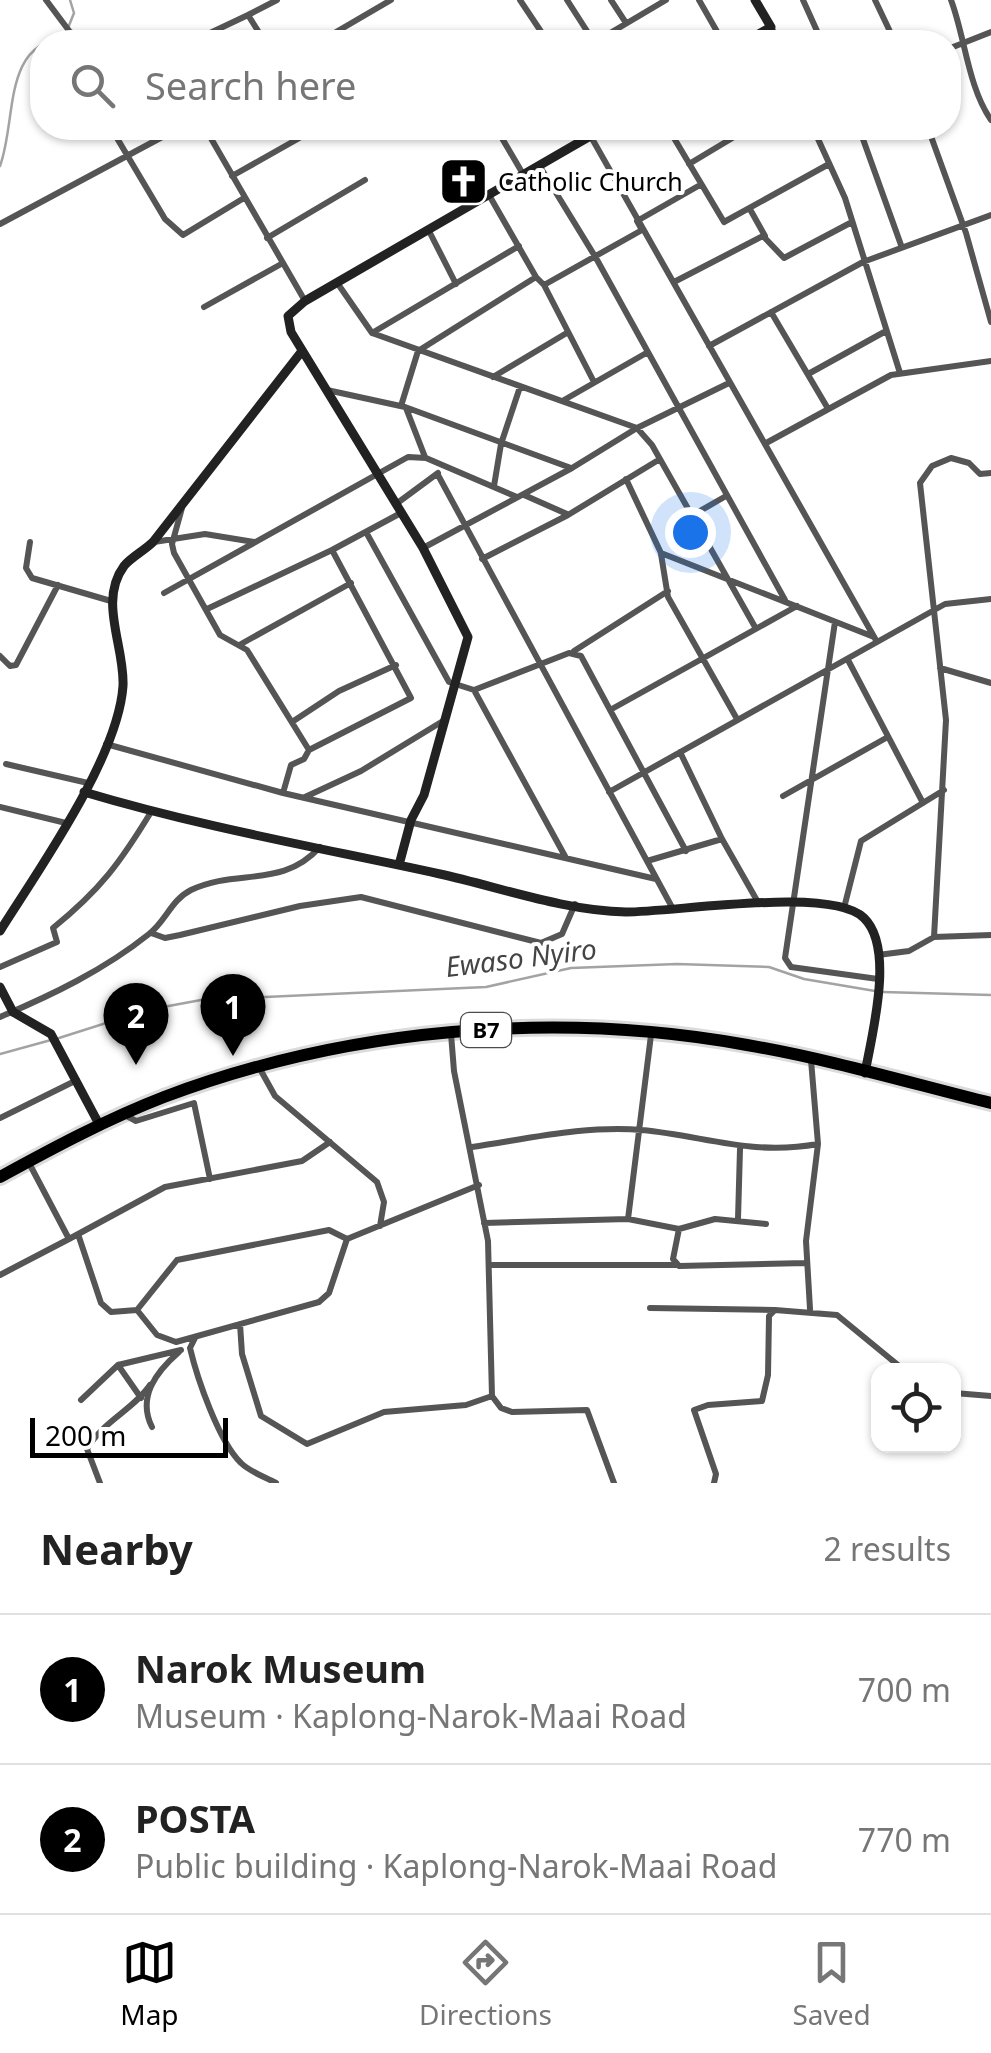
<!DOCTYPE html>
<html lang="en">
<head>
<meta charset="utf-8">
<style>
  :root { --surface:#fff; --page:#f6f6f6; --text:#222; --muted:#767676; --line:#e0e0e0; --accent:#000 }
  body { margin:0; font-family:"Noto Sans",sans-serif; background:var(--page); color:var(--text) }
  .controls { position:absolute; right:30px; bottom:30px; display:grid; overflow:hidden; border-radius:20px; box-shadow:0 2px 8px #0004 }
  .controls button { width:90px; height:90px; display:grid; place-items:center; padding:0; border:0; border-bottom:2px solid var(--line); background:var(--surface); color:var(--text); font:50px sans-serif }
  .scale { position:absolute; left:30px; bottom:25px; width:198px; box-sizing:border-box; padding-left:10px; border:5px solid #000; border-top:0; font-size:28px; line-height:35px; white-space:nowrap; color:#000; -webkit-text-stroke:8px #fff; paint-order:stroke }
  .you { position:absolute; left:690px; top:532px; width:35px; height:35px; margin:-25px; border:8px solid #fff; border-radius:50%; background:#1a73e8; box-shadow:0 0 0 15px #1a73e833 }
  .badge { display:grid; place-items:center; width:65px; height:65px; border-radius:50%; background:var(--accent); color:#fff; font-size:32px; font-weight:700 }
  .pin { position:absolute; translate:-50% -82px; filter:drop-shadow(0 2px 5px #0008) }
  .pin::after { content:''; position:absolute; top:52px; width:35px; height:30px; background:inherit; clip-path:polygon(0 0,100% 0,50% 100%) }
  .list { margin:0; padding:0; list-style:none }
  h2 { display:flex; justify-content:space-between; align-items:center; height:130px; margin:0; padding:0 40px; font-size:42px }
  h2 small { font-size:32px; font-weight:400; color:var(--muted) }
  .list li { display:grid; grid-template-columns:65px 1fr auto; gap:30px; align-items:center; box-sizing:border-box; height:150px; padding:0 40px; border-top:2px solid var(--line) }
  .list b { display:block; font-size:38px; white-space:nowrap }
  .list p { margin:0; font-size:32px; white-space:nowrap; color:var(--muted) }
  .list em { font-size:32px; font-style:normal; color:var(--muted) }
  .icon { flex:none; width:55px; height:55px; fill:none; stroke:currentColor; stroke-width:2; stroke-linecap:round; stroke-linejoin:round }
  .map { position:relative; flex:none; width:991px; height:1483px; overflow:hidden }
  .search { position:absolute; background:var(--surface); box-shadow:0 2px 8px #0004; left:30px; right:30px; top:30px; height:110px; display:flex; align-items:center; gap:25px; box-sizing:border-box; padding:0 35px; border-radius:40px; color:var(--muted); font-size:38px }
  .sheet { height:430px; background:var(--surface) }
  nav { display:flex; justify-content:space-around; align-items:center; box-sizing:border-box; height:140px; border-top:2px solid var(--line); background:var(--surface); font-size:28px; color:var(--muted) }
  nav a { display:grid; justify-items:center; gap:5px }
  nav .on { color:var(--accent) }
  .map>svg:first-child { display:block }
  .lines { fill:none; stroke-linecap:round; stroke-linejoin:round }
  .stream { stroke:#a3a3a3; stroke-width:2.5 }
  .highway-casing { stroke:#dbdbdb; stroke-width:18 }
  .street { stroke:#555; stroke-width:6 }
  .secondary { stroke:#222; stroke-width:9 }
  .highway { stroke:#000; stroke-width:12 }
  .labels { text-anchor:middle; stroke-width:8; stroke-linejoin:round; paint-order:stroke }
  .shield { fill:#fff; stroke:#4c4c4c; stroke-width:2.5 }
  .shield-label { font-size:22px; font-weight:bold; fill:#000 }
  .poi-label { font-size:25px; fill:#000; stroke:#fff; text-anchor:start }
  .water-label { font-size:28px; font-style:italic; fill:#444; stroke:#fff }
</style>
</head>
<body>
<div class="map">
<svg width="991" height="1483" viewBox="0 0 991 1483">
  <rect width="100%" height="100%" fill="#fff"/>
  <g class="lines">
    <path class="stream" d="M0,166C17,120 2,44 64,38L74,13L70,0
      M883,992L991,995
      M59,1038L147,1010L201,1000L486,987L571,968L677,964L769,967L804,979L875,991
      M0,1054L51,1040"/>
    <defs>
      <path id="highway" d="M0,1177C53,1148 107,1119 164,1097C347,1028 555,1010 747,1045C829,1059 910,1083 991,1103"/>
    </defs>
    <use href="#highway" class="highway-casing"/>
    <path class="street" d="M46,0L70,32L89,42
      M520,0L548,42
      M567,0L594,42
      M611,0L626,23
      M699,0L723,42
      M803,0L822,42
      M875,0L895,42
      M951,0C965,37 968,87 991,120
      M771,27L779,42
      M191,42L248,15
      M265,42L248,15L277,0
      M319,42L391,0
      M595,42L666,0
      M948,49L991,32
      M111,128L165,219L183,235L244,198
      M205,128L305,301
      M496,128L523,174
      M668,128L724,222L829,164
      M813,128L845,198L900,373
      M859,128L901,245
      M928,128L966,233L991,322
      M590,135L877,642
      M689,164L749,128
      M539,165L596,258L785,600
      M232,176L317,128
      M489,195L536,277
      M751,211L765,236
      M0,224L179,128
      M429,231L456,284
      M267,238L365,180
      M674,282L763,236L784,258L852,222
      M338,284L372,333L637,428L652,445L755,627
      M544,285L594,382
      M204,307L283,263
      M771,312L827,407
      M372,333L519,246
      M709,346L863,262L991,215
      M810,373L886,331
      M493,377L565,334
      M327,390L405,407L571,468
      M564,400L648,352
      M401,406L418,351L536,277L544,285L642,230L637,221L700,185
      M406,408L425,457
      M768,442L891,375L991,361
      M438,475L673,909
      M626,479L661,553L874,637
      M494,486L501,444L520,387
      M524,495L567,514
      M396,504L438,473
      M182,508L172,544L174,553L220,635L247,650L309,750L411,698L332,550L399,514
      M693,515L726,496
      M366,532L449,682L474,690L569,653L581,656L686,851
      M30,542L26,568L32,578L111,601
      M154,542L205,534L254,542
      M423,548L572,468L637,428L729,383
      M661,554L668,597L737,719
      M482,559L568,515L660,459
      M164,593L408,457L426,458L517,497
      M207,609L332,550
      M835,622L785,958L791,967L878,979
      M241,644L351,583
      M574,651L668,591
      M0,656L10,666L16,665L58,585
      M848,660L923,803
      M940,668L991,683
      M474,690L566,858
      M610,710L797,606
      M292,722L339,691L396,665
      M106,744L283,793
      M309,750L304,759L291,765L283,793L656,879
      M680,752L722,839L759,904
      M6,764L88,783
      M609,792L945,604L991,599
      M783,796L886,738
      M305,797L361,771L443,721
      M0,807L66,823
      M647,861L722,839
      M845,904L861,841L944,790
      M151,933L165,938L180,935L300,906L361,897L541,943L562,934L575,904
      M934,937L991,935
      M878,955L909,951L934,937L946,720L920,483L932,466L951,458L969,463L980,474L991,473
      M0,967L57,942L53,928C100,890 120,863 151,812
      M0,1017C52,995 104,970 149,934C166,921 171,900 191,890C237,868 282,889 320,847
      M451,1034L454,1071L488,1241L492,1396L501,1408L512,1412L587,1410L614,1483
      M260,1069L275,1096L377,1182L384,1202L380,1226
      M123,1114L136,1121L194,1103L210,1179
      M0,1118L77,1080
      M472,1147C527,1139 586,1125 642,1130C705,1136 751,1156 818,1144
      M29,1163L69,1239L165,1187L302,1161L330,1142
      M628,1219L679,1229L673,1259L679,1266L806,1263
      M738,1219L740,1149
      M484,1223L628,1219L651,1035
      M679,1229L715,1219L766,1224
      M78,1234L101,1303L111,1312L137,1310
      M491,1265H676
      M0,1275L69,1239
      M650,1308L774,1310
      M810,1309L806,1241L818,1144L811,1060
      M137,1310L177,1260L329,1230L347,1239L479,1185
      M137,1310L157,1335L176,1342L319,1302L329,1293L347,1239
      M240,1324L242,1354L261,1416L307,1444L384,1412L466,1405L492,1396
      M195,1338L190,1348C197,1378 219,1442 241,1463C250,1472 265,1477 276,1483
      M118,1365L141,1398
      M954,1393L991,1396
      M81,1400L118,1365L181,1350
      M152,1427C137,1397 156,1372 179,1352
      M100,1483L87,1449C103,1421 133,1410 150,1385
      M714,1483L716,1474L694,1410L708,1405L762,1401L768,1375L769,1316L775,1310L837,1315L904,1370"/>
    <path class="secondary" d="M745,42L771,27L755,0
      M84,792C201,827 321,848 440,874C499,887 565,911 626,912C677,912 832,886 864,918C895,948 872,1034 865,1073
      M399,865L411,820L424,795L468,637L423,548L291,332L288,316L305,301L604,128
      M0,931C39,869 118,758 123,686C125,647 98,601 124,566C130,558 145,550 153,542L302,351
      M0,987L13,1012L51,1034L100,1126"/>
    <use href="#highway" class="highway"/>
  </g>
  <defs>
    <symbol id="church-square" viewBox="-11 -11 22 22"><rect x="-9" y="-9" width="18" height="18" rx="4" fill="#000" stroke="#fff"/><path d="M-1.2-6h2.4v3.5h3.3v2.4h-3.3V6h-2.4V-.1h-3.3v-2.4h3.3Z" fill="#fff"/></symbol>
  </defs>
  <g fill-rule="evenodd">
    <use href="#church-square" x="436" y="154" width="55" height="55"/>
  </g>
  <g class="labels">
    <rect class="shield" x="461" y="1013" width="50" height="34" rx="8"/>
    <g class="shield-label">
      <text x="486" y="1038">B7</text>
    </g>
    <g class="poi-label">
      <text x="498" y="191">Catholic Church</text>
    </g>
    <g class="water-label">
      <text transform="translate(521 958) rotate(-7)" y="10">Ewaso Nyiro</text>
    </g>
  </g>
</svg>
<div class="controls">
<button><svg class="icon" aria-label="locate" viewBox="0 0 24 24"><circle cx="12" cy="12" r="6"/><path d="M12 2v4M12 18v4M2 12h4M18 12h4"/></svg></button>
</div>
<div class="scale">200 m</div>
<div class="you"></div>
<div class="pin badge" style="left:233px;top:1056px">1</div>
<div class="pin badge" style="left:136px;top:1065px">2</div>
<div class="search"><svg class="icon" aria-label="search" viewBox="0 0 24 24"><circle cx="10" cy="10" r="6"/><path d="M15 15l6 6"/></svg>Search here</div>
</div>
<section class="sheet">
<h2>Nearby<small>2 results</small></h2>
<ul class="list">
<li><span class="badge">1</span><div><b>Narok Museum</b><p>Museum · Kaplong-Narok-Maai Road</p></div><em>700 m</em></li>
<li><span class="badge">2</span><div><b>POSTA</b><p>Public building · Kaplong-Narok-Maai Road</p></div><em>770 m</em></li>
</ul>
</section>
<nav>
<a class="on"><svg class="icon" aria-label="map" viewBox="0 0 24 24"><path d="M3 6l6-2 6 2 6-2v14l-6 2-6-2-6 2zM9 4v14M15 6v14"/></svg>Map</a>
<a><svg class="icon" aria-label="directions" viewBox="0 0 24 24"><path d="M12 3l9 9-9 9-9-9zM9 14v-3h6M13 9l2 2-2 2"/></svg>Directions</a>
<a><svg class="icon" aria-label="saved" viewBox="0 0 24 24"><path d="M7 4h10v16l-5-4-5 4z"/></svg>Saved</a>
</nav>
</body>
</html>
